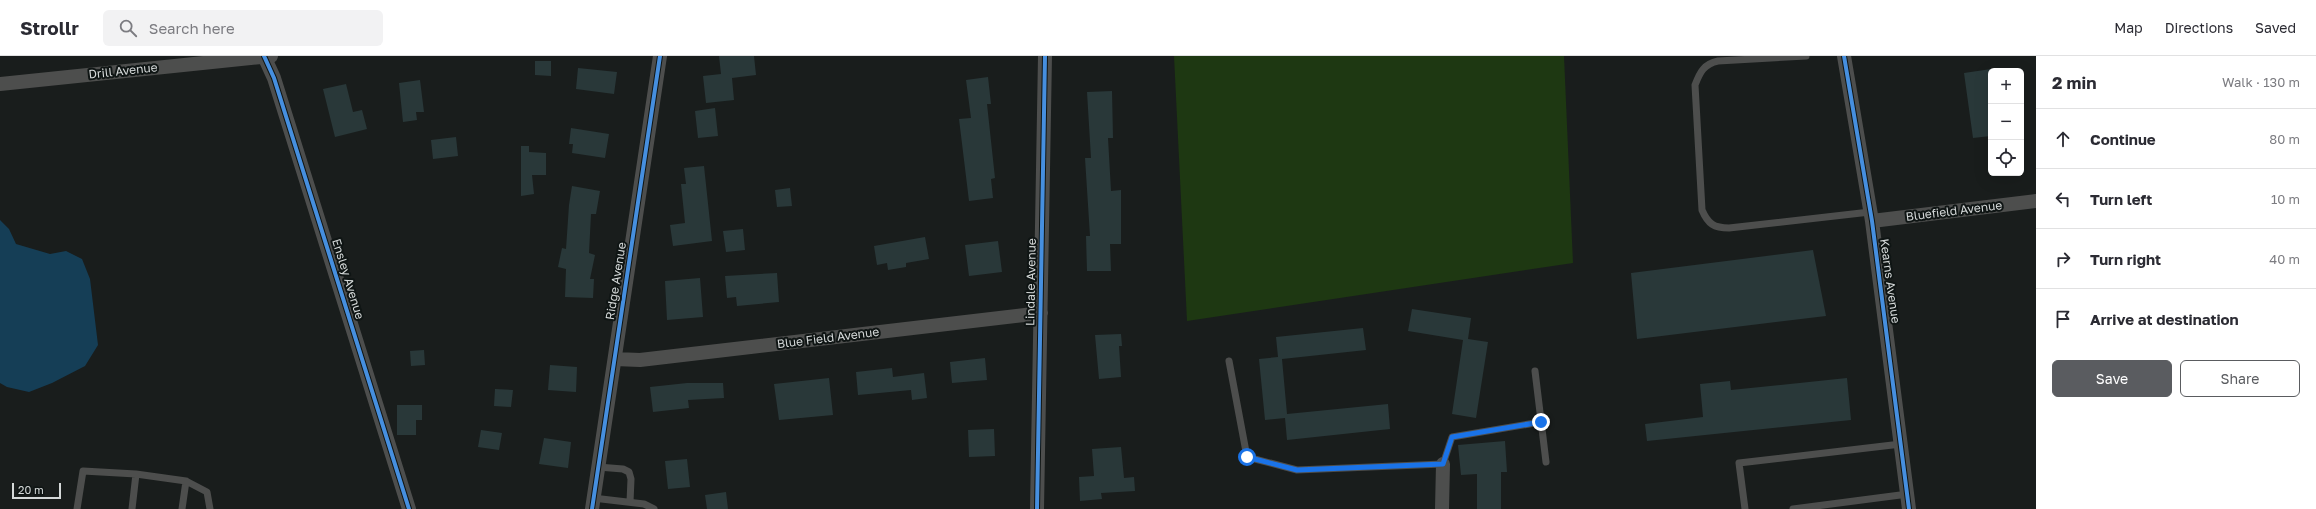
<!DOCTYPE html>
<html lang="en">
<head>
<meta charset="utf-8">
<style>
  :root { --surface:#fff; --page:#f2f2f3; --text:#2b2b33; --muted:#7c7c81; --line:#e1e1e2; --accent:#5a5c60 }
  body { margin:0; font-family:"Golos Text",sans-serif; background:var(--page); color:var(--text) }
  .controls { position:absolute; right:12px; top:12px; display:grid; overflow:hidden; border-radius:6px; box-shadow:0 4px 16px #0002 }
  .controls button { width:36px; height:36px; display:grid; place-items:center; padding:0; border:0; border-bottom:1px solid var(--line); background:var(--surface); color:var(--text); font:20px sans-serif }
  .scale { position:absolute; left:12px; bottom:10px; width:49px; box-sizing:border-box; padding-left:4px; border:2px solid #d5d9d9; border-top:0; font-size:11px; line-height:14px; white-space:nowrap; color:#d5d9d9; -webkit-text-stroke:3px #0f1514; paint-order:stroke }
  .stop { position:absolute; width:12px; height:12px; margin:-9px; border:3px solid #1a73e8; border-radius:50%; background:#fff }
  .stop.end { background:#1a73e8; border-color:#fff; box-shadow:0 1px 4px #0008 }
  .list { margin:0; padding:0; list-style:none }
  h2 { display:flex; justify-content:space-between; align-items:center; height:52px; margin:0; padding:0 16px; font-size:17px }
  h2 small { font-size:13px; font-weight:400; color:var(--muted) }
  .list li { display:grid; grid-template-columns:26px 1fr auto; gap:12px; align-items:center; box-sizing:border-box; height:60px; padding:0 16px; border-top:1px solid var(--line) }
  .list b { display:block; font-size:15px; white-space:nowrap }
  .list em { font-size:13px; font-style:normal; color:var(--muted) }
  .actions { display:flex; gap:8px; padding:12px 16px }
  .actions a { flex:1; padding:9px 0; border:1px solid var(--accent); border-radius:6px; text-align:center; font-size:14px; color:var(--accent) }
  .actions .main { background:var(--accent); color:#fff }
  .icon { flex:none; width:22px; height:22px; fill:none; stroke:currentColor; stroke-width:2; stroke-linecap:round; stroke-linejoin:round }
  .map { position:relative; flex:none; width:2036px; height:453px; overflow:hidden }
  header { display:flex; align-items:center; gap:24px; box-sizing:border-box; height:56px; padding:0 20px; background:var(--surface); border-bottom:1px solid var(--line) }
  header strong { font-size:19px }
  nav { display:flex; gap:22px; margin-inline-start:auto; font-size:14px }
  .search { width:280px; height:36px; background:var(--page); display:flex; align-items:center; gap:10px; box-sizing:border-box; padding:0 14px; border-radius:6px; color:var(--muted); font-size:15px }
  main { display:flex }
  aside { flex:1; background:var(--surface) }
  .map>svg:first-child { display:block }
  .green { fill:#1e3812 }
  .water { fill:#153e56 }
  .building { fill:#293839 }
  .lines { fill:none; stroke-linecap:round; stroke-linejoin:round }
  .lane { stroke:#4d4e4d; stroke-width:7 }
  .street { stroke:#4d4e4d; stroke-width:14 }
  .cycleway-casing { stroke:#0f1514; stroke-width:6 }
  .cycleway { stroke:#468fdf; stroke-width:4 }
  .route { stroke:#1a73e8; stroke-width:5 }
  .labels { text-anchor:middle; stroke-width:4; stroke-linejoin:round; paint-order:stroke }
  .street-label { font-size:12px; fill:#d5d9d9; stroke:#0f1514 }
</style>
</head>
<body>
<header>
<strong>Strollr</strong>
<div class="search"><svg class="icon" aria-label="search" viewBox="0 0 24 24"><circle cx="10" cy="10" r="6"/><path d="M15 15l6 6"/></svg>Search here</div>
<nav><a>Map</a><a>Directions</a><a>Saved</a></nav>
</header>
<main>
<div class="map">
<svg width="2036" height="453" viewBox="0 0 2036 453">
  <rect width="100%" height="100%" fill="#191d1c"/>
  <path class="green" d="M1174,0H1564L1573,207L1187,265Z"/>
  <path class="water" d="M0,164L9,173L16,188L50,198L66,195L82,203L90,223L98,289L85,310L52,327L29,336L7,331L0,327Z"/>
  <path class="building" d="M719,0H754L756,19L732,22L734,44L706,47L703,20L721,18Z
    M535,5H551V20L535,19Z
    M578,12L617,16L614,38L576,33Z
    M1991,13V80L1973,82L1964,17Z
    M988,21L991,48H987L995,122L991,123L993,142L969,145L959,63L971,62L966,24Z
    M420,24L424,56H416L417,64L403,66L399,27Z
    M346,28L353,56L362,54L367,73L335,81L323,33Z
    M1112,35L1113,82H1108L1111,135L1121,134V188H1110L1111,215H1087L1086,180H1090L1085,102H1091L1087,36Z
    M715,52L718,80L698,82L695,55Z
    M571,72L609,78L605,102L572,97L573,88H569Z
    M456,81L458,100L433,103L431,84Z
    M521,90H529V96L546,97V119H532L534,138L521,140Z
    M704,110L712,185L673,190L670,169L685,167L681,128H686L684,112Z
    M572,130L600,135L596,158H591L589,197L595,199L590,223H594L593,242L565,241L566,213L558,211L562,192L566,193L569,149Z
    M790,132L792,150L777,151L775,134Z
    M743,173L745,194L726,196L723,175Z
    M925,181L929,203L906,207V211L888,214L887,207L877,209L874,190Z
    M998,185L1002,216L969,220L965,189Z
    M1813,194L1826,260L1637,283L1631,217Z
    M777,217L779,246L737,250L736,241L727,242L725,220Z
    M700,222L703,261L667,264L665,225Z
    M1412,253L1471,262L1468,283L1488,286L1476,362L1452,358L1463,284L1408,275Z
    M1363,272L1366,294L1282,303L1287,358L1388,348L1390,373L1287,384L1285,362L1265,364L1259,303L1278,301L1276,281Z
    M1121,278L1122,290H1119L1121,321L1099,323L1095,279Z
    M424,294L425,309L411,310L410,295Z
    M985,302L987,324L952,327L950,306Z
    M550,309L577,311L576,336L548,334Z
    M892,312L893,321L924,317L927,342L912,344L911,334L858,339L856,316Z
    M829,322L833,359L779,364L774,328Z
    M1847,322L1851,364L1647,385L1645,368L1703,361L1700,328L1730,325L1731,334Z
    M687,327H723L724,342L688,344L689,352L653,356L650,331Z
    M495,333L513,334L511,351L494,350Z
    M397,349H422V364H416V379H397Z
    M994,373L995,400L969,401L968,374Z
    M481,374L502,377L499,394L478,391Z
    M544,382L571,386L568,412L539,408Z
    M1505,385L1507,416H1501V453H1477V418L1461,419L1458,389Z
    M1121,391L1124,422L1134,421L1135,435L1101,437L1102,443L1080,445L1079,421L1094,420L1092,393Z
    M687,403L690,431L668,433L665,405Z
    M726,436L728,453H707L705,439Z"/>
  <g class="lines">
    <path class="lane" d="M1806,0L1718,5C1704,8 1700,16 1695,29L1702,154C1708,168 1714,172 1729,172L1870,156
      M1229,305L1247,401L1297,414L1443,408L1452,381L1541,366
      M1535,315L1546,406
      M598,411L623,413L629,416L631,423L630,446
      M593,442L644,448L654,453
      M77,453L83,415L136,418L186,425L207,436L210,453
      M132,453L136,418
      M182,453L186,425
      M1745,453L1739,407L1901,388
      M1793,453L1908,438"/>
    <path class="street" d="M264,0L274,22L409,453
      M1844,0L1872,165L1909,453
      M0,28L271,0
      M1872,165L2036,145
      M615,303L640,304L1041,257
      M592,453L660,0
      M1037,453L1045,0
      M1442,453L1443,408"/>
    <defs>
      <path id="cycleway" d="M264,0L274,22L409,453
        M1844,0L1872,165L1909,453
        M592,453L660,0
        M1037,453L1045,0"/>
    </defs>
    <use href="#cycleway" class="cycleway-casing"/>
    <use href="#cycleway" class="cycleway"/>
  </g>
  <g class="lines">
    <path class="route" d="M1247,401L1297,414L1443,408L1452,381L1541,366"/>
  </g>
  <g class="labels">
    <g class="street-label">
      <text transform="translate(123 15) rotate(-6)" y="4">Drill Avenue</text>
      <text transform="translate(1954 155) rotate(-7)" y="4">Bluefield Avenue</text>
      <text transform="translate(348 223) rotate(73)" y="4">Ensley Avenue</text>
      <text transform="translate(616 225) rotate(-81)" y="4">Ridge Avenue</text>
      <text transform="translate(1890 225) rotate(82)" y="4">Kearns Avenue</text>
      <text transform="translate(1031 226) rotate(-89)" y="4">Lindale Avenue</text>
      <text transform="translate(828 282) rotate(-7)" y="4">Blue Field Avenue</text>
    </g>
  </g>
</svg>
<div class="controls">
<button>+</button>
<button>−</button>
<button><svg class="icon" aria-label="locate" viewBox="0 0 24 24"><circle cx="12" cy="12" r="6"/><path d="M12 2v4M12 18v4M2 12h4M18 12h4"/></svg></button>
</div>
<div class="scale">20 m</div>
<div class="stop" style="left:1247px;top:401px"></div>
<div class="stop end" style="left:1541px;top:366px"></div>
</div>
<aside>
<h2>2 min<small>Walk · 130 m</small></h2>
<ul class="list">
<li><svg class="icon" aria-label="ahead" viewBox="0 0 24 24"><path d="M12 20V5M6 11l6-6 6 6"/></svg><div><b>Continue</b></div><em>80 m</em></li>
<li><svg class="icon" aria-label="left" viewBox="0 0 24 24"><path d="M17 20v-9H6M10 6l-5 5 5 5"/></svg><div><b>Turn left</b></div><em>10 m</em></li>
<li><svg class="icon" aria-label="right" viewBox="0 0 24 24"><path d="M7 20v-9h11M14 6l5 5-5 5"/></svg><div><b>Turn right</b></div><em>40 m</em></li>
<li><svg class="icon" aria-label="arrive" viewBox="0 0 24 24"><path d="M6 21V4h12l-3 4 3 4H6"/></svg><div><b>Arrive at destination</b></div></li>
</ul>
<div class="actions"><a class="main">Save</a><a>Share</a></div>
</aside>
</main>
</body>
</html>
